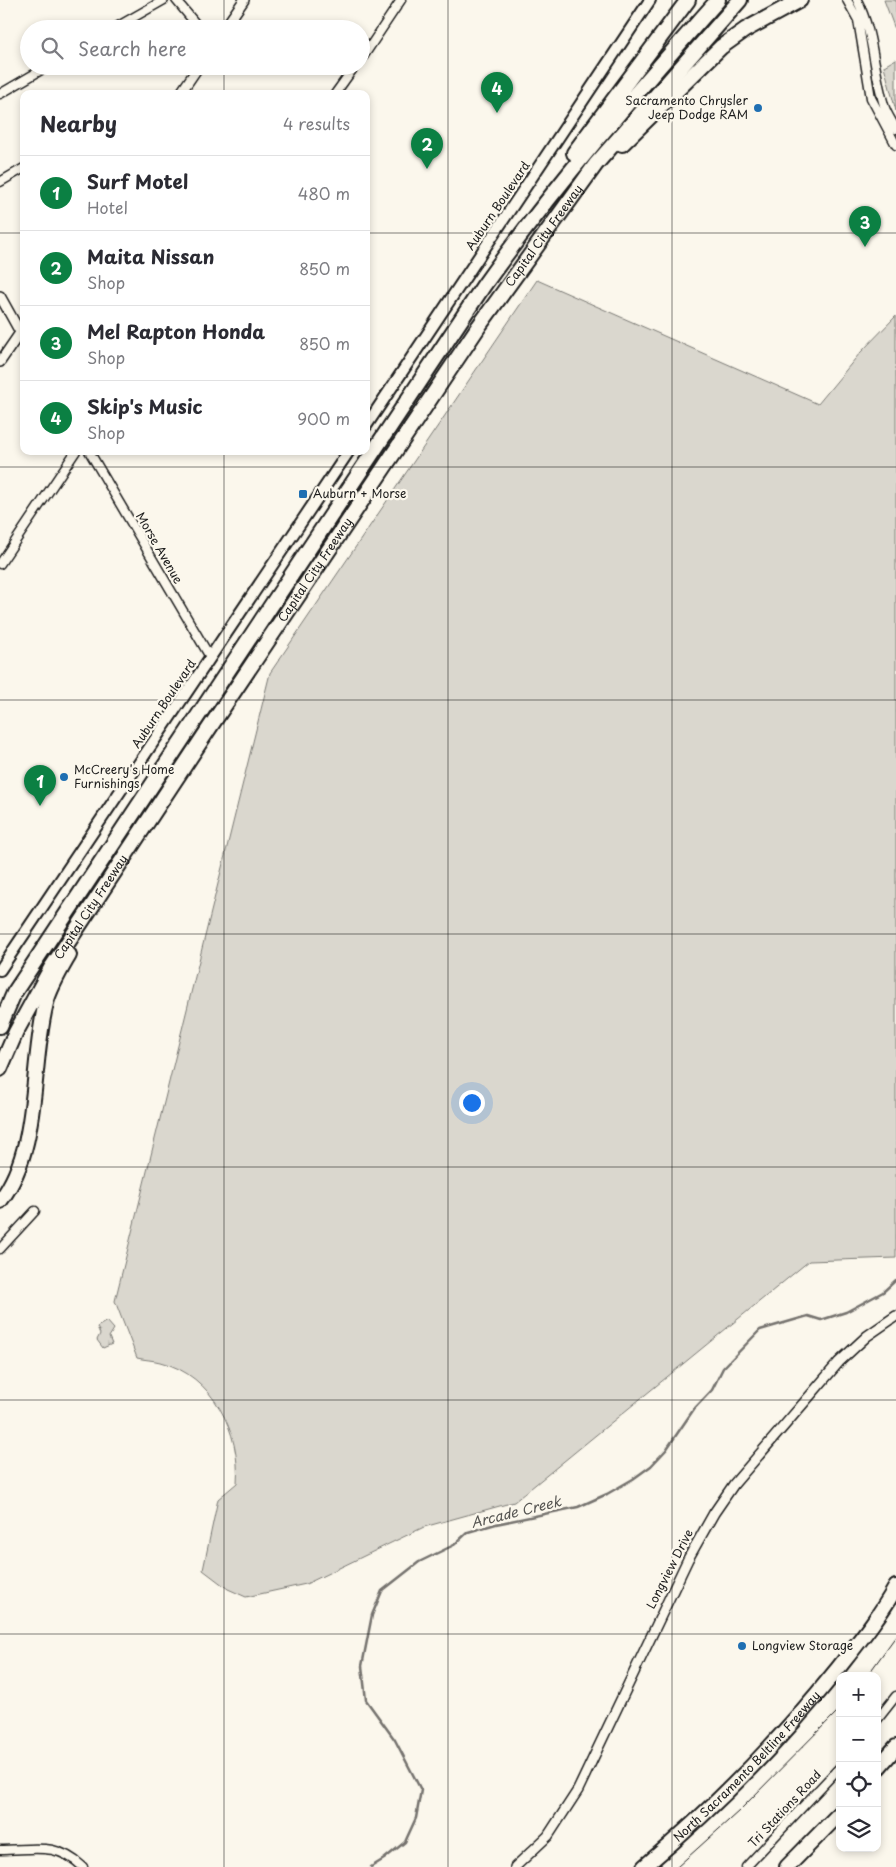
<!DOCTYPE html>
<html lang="en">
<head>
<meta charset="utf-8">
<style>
  :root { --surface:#fff; --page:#f7f7f7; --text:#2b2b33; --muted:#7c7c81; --line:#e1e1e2; --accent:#0b8043 }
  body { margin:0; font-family:"Playpen Sans",sans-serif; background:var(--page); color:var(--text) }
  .controls { position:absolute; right:15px; bottom:15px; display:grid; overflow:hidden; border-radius:10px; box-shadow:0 2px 8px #0003 }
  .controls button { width:45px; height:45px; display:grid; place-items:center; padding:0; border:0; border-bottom:1px solid var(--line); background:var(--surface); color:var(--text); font:25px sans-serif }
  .you { position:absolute; left:471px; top:1102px; width:18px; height:18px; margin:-12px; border:4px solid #fff; border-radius:50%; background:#1a73e8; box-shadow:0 0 0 8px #1a73e833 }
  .badge { display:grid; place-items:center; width:32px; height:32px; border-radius:50%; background:var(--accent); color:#fff; font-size:16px; font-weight:700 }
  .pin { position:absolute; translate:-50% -41px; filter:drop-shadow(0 1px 2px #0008) }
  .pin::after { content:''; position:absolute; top:26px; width:18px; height:15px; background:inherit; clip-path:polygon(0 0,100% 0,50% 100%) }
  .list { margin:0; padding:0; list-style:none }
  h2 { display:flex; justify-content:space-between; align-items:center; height:65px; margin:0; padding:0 20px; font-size:21px }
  h2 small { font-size:16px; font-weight:400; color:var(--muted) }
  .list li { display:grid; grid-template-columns:32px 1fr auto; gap:15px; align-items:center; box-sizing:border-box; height:75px; padding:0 20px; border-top:1px solid var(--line) }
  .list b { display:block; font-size:19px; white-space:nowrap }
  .list p { margin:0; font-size:16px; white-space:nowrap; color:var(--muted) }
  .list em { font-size:16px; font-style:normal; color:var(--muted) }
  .icon { flex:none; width:28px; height:28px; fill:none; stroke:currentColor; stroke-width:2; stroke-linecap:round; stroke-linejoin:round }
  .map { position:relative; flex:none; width:896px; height:1867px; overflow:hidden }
  .search { position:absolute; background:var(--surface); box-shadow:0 2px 8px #0003; left:20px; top:20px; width:350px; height:55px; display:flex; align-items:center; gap:12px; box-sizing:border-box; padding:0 18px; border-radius:28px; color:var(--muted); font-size:19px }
  .panel { position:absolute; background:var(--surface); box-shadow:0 2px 8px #0003; left:20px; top:90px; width:350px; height:365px; border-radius:10px }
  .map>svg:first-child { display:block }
  .grass { fill:#dad7ce; stroke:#7b7a75 }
  .park { fill:url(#park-tufts); stroke:#7b7a75 }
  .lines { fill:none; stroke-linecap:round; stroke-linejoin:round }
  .stream { stroke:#74726e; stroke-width:2.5 }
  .minor-casing { stroke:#1c1c1c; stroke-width:11 }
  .tertiary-casing { stroke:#1c1c1c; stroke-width:12 }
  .secondary-casing { stroke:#1c1c1c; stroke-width:14 }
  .motorway-casing { stroke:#1c1c1c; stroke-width:18 }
  .minor { stroke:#fbf7ec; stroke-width:8 }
  .tertiary { stroke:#fbf7ec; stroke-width:9 }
  .secondary { stroke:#fbf7ec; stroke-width:10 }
  .motorway { stroke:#fbf7ec; stroke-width:14 }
  .tram { stroke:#1c1c1c; stroke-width:1 }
  .grid { fill:none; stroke:#1c1c1c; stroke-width:1; stroke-opacity:0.55 }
  .poi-dot { fill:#1f6fb2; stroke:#fbf7ec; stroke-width:2 }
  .labels { text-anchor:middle; stroke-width:4.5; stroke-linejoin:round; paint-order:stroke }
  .poi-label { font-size:12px; fill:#1c1c1c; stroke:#fbf7ec; text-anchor:start }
  .street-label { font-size:12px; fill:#1c1c1c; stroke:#fbf7ec }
  .water-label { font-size:14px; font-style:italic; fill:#575653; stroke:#fbf7ec }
</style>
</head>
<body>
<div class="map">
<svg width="896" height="1867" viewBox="0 0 896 1867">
  <defs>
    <pattern id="park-tufts" width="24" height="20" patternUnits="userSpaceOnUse" patternTransform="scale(1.25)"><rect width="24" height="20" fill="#dad7ce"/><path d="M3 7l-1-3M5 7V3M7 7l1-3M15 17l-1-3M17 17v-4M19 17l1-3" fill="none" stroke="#bab8b0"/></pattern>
  </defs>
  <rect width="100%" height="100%" fill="#fbf7ec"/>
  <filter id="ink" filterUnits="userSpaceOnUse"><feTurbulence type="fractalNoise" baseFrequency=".02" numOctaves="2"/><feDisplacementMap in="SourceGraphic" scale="10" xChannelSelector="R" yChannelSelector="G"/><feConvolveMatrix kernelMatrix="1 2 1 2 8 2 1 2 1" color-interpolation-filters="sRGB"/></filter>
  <g filter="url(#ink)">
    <path class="grass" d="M884,0H896V32Z
      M896,59V111L884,66Z
      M537,280L818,404L860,353L896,316V1258L809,1261L514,1502L424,1527L306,1584L246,1597L228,1589L203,1570L218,1499L237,1483C241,1433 213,1375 160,1362C153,1360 145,1360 137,1358L115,1301L270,673Z"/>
    <path class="park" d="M107,1321L114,1329L109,1337L112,1344L103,1348L97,1340L100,1334L97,1327Z"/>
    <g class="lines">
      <path class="stream" d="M371,1867L384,1859L405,1842L416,1818L421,1790L395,1740L366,1700L362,1666L372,1615L382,1591L419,1562L454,1545L468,1532L496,1524L578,1507L607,1494L633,1479L651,1466L666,1450L694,1409L712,1390L723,1368L760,1330L808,1316L821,1320L846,1312L883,1292L896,1280"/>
      <defs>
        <path id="minor" d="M176,0L200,29
          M847,0L858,20L871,98L896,145
          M857,0C874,33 873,69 884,105C886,113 892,121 896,129
          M113,29L164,0
          M361,60L401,0
          M0,94L48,66
          M335,94L355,66
          M0,182L24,168
          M89,451L210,657
          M0,564L76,451
          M0,1249L35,1211
          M877,1720L896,1696
          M0,1850C34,1850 55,1841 83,1867
          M746,1867L840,1767"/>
        <path id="tertiary" d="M224,29L244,0
          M180,94L199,66
          M0,296L20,332
          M0,362L24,327
          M515,1867L548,1836L578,1790L688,1559L714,1513L734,1484L839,1362L867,1336L896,1316"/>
        <path id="secondary" d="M366,426L650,0
          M0,970L349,451"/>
        <g id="motorway">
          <path d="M622,144L721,47L745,30L800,0"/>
          <path d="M574,153L688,0"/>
          <path d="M0,1026L14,993L484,285C556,184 636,92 718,0"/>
          <path id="s1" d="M0,1069L16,1032L51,968L210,727L479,326L596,164L740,0"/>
          <path d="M0,1201C41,1148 30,1066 46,1003C50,987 61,969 69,955"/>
          <path d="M877,1769L896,1747"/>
          <path id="s2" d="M644,1867C715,1807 778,1743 836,1671C857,1644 880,1616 896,1587"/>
          <path d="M787,1867L840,1813"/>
        </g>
      </defs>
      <use href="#minor" class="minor-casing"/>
      <use href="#tertiary" class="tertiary-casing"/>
      <use href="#secondary" class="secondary-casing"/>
      <use href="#motorway" class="motorway-casing"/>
      <use href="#minor" class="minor"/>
      <use href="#tertiary" class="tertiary"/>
      <use href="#secondary" class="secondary"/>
      <use href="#motorway" class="motorway"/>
      <path class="tram" d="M867,1676L896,1636
        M677,1867L739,1811L840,1709"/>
    </g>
  </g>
  <path class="grid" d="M224,0V29M448,0V1867M672,0V1867M224,66V94M0,233H24M366,233H896M224,451V1867M0,467H896M0,700H896M0,934H896M0,1167H896M0,1400H896M0,1634H896"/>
  <g class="poi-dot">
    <circle cx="758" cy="108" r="5"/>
    <rect x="298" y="489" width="10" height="10" rx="2.5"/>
    <circle cx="64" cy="777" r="5"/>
    <circle cx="742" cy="1646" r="5"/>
  </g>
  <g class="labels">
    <g class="poi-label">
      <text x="748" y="105" text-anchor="end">Sacramento Chrysler<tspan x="748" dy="14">Jeep Dodge RAM</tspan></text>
      <text x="313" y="498">Auburn + Morse</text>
      <text x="74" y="774">McCreery's Home<tspan x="74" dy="14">Furnishings</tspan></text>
      <text x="752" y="1650">Longview Storage</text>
    </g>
    <g class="street-label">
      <text transform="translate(498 206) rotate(-56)" y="4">Auburn Boulevard</text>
      <text dy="4" stroke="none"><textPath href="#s1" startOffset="996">Capital City Freeway</textPath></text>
      <text transform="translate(159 548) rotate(60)" y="4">Morse Avenue</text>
      <text dy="4" stroke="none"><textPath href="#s1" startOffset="591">Capital City Freeway</textPath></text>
      <text transform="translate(164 704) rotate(-56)" y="4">Auburn Boulevard</text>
      <text dy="4" stroke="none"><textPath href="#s1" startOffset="186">Capital City Freeway</textPath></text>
      <text transform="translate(670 1569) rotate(-63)" y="4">Longview Drive</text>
      <text dy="4" stroke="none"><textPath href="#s2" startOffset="144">North Sacramento Beltline Freeway</textPath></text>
      <text transform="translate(785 1809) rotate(-47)" y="4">Tri Stations Road</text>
    </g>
    <g class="water-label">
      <text transform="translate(516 1512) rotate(-14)" y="5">Arcade Creek</text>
    </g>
  </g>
</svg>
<div class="controls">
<button>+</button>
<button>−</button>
<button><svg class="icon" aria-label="locate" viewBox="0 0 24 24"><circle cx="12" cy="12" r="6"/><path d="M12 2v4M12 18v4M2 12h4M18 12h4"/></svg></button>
<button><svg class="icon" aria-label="layers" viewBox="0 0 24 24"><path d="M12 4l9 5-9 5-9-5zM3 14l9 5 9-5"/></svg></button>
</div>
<div class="you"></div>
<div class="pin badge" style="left:40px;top:806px">1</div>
<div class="pin badge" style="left:427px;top:169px">2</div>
<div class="pin badge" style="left:865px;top:247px">3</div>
<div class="pin badge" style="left:497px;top:113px">4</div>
<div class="search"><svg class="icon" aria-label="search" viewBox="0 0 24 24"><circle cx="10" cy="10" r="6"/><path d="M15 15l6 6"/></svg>Search here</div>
<section class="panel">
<h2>Nearby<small>4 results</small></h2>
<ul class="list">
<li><span class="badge">1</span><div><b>Surf Motel</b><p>Hotel</p></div><em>480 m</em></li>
<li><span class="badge">2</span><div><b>Maita Nissan</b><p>Shop</p></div><em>850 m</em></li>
<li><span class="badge">3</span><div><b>Mel Rapton Honda</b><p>Shop</p></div><em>850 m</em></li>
<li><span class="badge">4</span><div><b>Skip's Music</b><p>Shop</p></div><em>900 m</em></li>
</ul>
</section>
</div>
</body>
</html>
